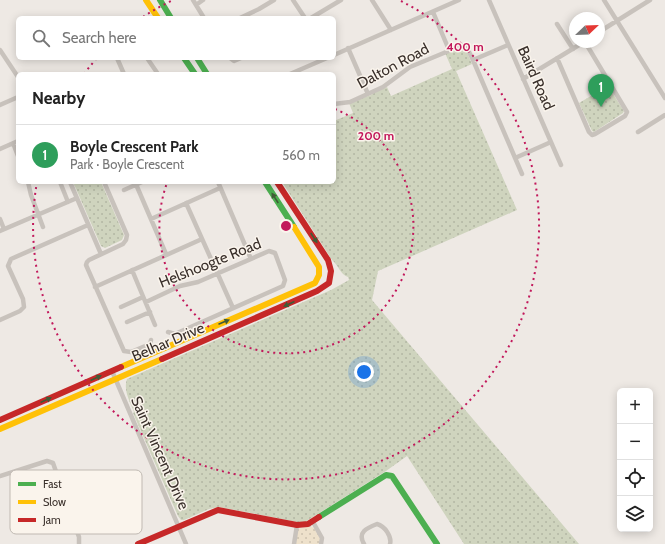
<!DOCTYPE html>
<html lang="en">
<head>
<meta charset="utf-8">
<style>
  :root { --surface:#fff; --page:#f6f6f6; --text:#222; --muted:#767676; --line:#e0e0e0; --accent:#78706b }
  body { margin:0; font-family:Cabin,sans-serif; background:var(--page); color:var(--text) }
  .controls { position:absolute; right:12px; bottom:12px; display:grid; overflow:hidden; border-radius:6px; box-shadow:0 2px 10px #0003 }
  .controls button { width:36px; height:36px; display:grid; place-items:center; padding:0; border:0; border-bottom:1px solid var(--line); background:var(--surface); color:var(--text); font:20px sans-serif }
  .compass { position:absolute; left:569px; top:12px; width:36px; height:36px; border-radius:50%; background:var(--surface); box-shadow:0 2px 10px #0003; rotate:67deg }
  .you { position:absolute; left:364px; top:372px; width:14px; height:14px; margin:-10px; border:3px solid #fff; border-radius:50%; background:#1a73e8; box-shadow:0 0 0 6px #1a73e833 }
  .badge { display:grid; place-items:center; width:26px; height:26px; border-radius:50%; background:var(--accent); color:#fff; font-size:13px; font-weight:700 }
  .pin { position:absolute; translate:-50% -33px; filter:drop-shadow(0 1px 2px #0008) }
  .pin::after { content:''; position:absolute; top:21px; width:14px; height:12px; background:inherit; clip-path:polygon(0 0,100% 0,50% 100%) }
  .list { margin:0; padding:0; list-style:none }
  h2 { display:flex; justify-content:space-between; align-items:center; height:52px; margin:0; padding:0 16px; font-size:17px }
  h2 small { font-size:13px; font-weight:400; color:var(--muted) }
  .list li { display:grid; grid-template-columns:26px 1fr auto; gap:12px; align-items:center; box-sizing:border-box; height:60px; padding:0 16px; border-top:1px solid var(--line) }
  .list b { display:block; font-size:15px; white-space:nowrap }
  .list p { margin:0; font-size:13px; white-space:nowrap; color:var(--muted) }
  .list em { font-size:13px; font-style:normal; color:var(--muted) }
  .icon { flex:none; width:22px; height:22px; fill:none; stroke:currentColor; stroke-width:2; stroke-linecap:round; stroke-linejoin:round }
  .map { position:relative; flex:none; width:665px; height:544px; overflow:hidden }
  .search { position:absolute; background:var(--surface); box-shadow:0 2px 10px #0003; left:16px; top:16px; width:320px; height:44px; display:flex; align-items:center; gap:10px; box-sizing:border-box; padding:0 14px; border-radius:6px; color:var(--muted); font-size:15px }
  .panel { position:absolute; background:var(--surface); box-shadow:0 2px 10px #0003; left:16px; top:72px; width:320px; height:112px; border-radius:6px }
  .map>svg:first-child { display:block }
  .grass { fill:url(#grass-dots) }
  .sand { fill:url(#sand-dots) }
  .lines { fill:none; stroke-linecap:round; stroke-linejoin:round }
  .street { stroke:#c8c2bc; stroke-width:4.5 }
  .fast { stroke:#4caf50; stroke-width:6 }
  .slow { stroke:#ffc107; stroke-width:6 }
  .jam { stroke:#c62828; stroke-width:6 }
  .oneway { fill:#405c37 }
  .ring { fill:none; stroke:#c2185b; stroke-width:2; stroke-dasharray:2 4 }
  .labels { text-anchor:middle; stroke-width:3; stroke-linejoin:round; paint-order:stroke }
  .street-label { font-size:15px; fill:#392f2a; stroke:#faf4ec }
  .key { fill:#faf4ec; stroke:#c0b9b2; stroke-width:1 }
  .key-label { font-size:11px; fill:#392f2a }
  .centre { fill:#c2185b; stroke:#faf4ec; stroke-width:2 }
  .ring-label { font-size:12px; text-anchor:middle; font-weight:bold; fill:#c2185b; stroke:#faf4ec; stroke-width:3; stroke-linejoin:round; paint-order:stroke }
</style>
</head>
<body>
<div class="map">
<svg width="665" height="544" viewBox="0 0 665 544">
  <defs>
    <pattern id="grass-dots" width="8" height="8" patternUnits="userSpaceOnUse"><rect width="8" height="8" fill="#cfd4be"/><path d="M2 2h.1M6 6h.1" fill="none" stroke="#b2b6a3" stroke-width="1.8" stroke-linecap="round"/></pattern>
    <pattern id="sand-dots" width="8" height="8" patternUnits="userSpaceOnUse"><rect width="8" height="8" fill="#eee1cb"/><path d="M2 2h.1M6 6h.1" fill="none" stroke="#cdc1ae" stroke-width="1.8" stroke-linecap="round"/></pattern>
  </defs>
  <rect width="100%" height="100%" fill="#eee9e4"/>
  <path class="grass" d="M461,46L465,48L472,64L456,71L517,210L378,271L372,300L579,544H464L407,456L386,471L305,522H297L219,507L209,509L184,520H181L178,516L133,413L134,412C130,402 123,390 127,379L331,290L349,280L348,277C340,274 339,266 332,260L282,182H334V121L353,113L349,103L371,95L373,93L387,87L391,96L452,69L445,53Z
    M608,86L624,111L623,113L594,132L592,131L579,103Z
    M73,182H101L124,235L122,240L105,248L101,246Z"/>
  <path class="sand" d="M310,526L314,528L321,539L320,542L318,544H295L298,529Z"/>
  <g class="lines">
    <path class="street" d="M193,0L204,18
      M293,0L305,18
      M372,0L391,30
      M489,0L561,165
      M604,0L665,98
      M196,5L203,0
      M433,12L449,50
      M240,18L259,9L274,0
      M311,18L341,0
      M557,24L573,49
      M599,32L650,0
      M348,48L368,94
      M0,50L18,77
      M334,55L459,0
      M117,58L124,74
      M147,58L158,74
      M230,58L234,61L241,58
      M557,58L589,132L592,135L595,134L625,116L627,112L585,42
      M473,60L508,45
      M290,74L327,58
      M523,79L584,42
      M334,104L350,102L383,87L410,67L463,45L466,46L473,60L522,174
      M0,105L18,97
      M638,132L665,115
      M13,143L18,156
      M0,149L18,141
      M515,158L551,142
      M28,182L31,195L43,227
      M60,182L68,202
      M70,182L101,254
      M104,182L127,235L126,240L123,244L89,260L87,262L86,265L124,351L131,352L150,344L151,340
      M135,182L166,254
      M218,182L251,259
      M124,190L142,182
      M186,203L233,308
      M0,219L4,229
      M151,219L220,188
      M0,231L77,198
      M132,270L155,325
      M95,287L202,239
      M146,302L180,286L198,282L269,251L275,253L285,280L283,286L175,334L168,332
      M121,307L143,297
      M0,320L20,311L24,307L23,299L8,266L11,259L88,225
      M127,322L150,312
      M112,371L186,544
      M16,471L36,529
      M0,476L47,461L53,463L79,537V544
      M313,522L322,538L321,544
      M28,531L41,527
      M294,544L297,525
      M364,544C357,532 367,528 377,524C385,526 392,537 390,544"/>
    <path class="fast" d="M160,0L171,18
      M184,58L195,74
      M197,58L207,74
      M265,182L294,227
      M319,517L386,475L392,476L437,544"/>
    <path class="slow" d="M146,0L158,18
      M121,367L315,283L319,275V267L294,227
      M0,429L162,359"/>
    <path class="jam" d="M162,359L317,291L329,283L331,271L328,260L277,182
      M0,420L121,367
      M138,544L218,510L297,525L308,524L319,517"/>
  </g>
  <defs><path id="oneway-solid" d="M-6-.8H1V-3.2L6.5 0L1 3.2V.8H-6Z"/></defs>
  <g class="oneway">
    <use href="#oneway-solid" transform="translate(275 198) rotate(-123)"/>
    <use href="#oneway-solid" transform="translate(314 238) rotate(57)"/>
    <use href="#oneway-solid" transform="translate(289 304) rotate(156)"/>
    <use href="#oneway-solid" transform="translate(224 322) rotate(-23)"/>
    <use href="#oneway-solid" transform="translate(96 378) rotate(-24)"/>
    <use href="#oneway-solid" transform="translate(46 400) rotate(-24)"/>
  </g>
  <g class="ring">
    <path d="M335 109A127 127 0 1 1 167 183"/>
    <path d="M84 74A253 253 0 0 1 97 58M143 17A253 253 0 0 1 171 1M401 1A253 253 0 1 1 37 182"/>
  </g>
  <g class="labels">
    <g class="street-label">
      <text transform="translate(393 66) rotate(-28)" y="5">Dalton Road</text>
      <text transform="translate(536 78) rotate(66)" y="5">Baird Road</text>
      <text transform="translate(210 263) rotate(-22)" y="5">Helshoogte Road</text>
      <text transform="translate(168 342) rotate(-23)" y="5">Belhar Drive</text>
      <text transform="translate(160 453) rotate(66)" y="5">Saint Vincent Drive</text>
    </g>
  </g>
  <rect x="10" y="470" width="132" height="64" rx="6" class="key"/>
  <rect x="18" y="482" width="18" height="4" fill="#4caf50"/>
  <rect x="18" y="500" width="18" height="4" fill="#ffc107"/>
  <rect x="18" y="518" width="18" height="4" fill="#c62828"/>
  <g class="key-label">
    <text x="43" y="488">Fast</text>
    <text x="43" y="506">Slow</text>
    <text x="43" y="524">Jam</text>
  </g>
  <circle cx="286" cy="226" r="6" class="centre"/>
  <g class="ring-label">
    <text x="465" y="51">400 m</text>
    <text x="376" y="140">200 m</text>
  </g>
</svg>
<div class="controls">
<button>+</button>
<button>−</button>
<button><svg class="icon" aria-label="locate" viewBox="0 0 24 24"><circle cx="12" cy="12" r="6"/><path d="M12 2v4M12 18v4M2 12h4M18 12h4"/></svg></button>
<button><svg class="icon" aria-label="layers" viewBox="0 0 24 24"><path d="M12 4l9 5-9 5-9-5zM3 14l9 5 9-5"/></svg></button>
</div>
<svg class="compass" viewBox="-18 -18 36 36"><path d="M0-13l5 13h-10z" fill="#e53935"/><path d="M0 13l5-13h-10z" fill="#767676"/></svg>
<div class="you"></div>
<div class="pin badge" style="left:601px;top:107px;background:#2e9e5b">1</div>
<div class="search"><svg class="icon" aria-label="search" viewBox="0 0 24 24"><circle cx="10" cy="10" r="6"/><path d="M15 15l6 6"/></svg>Search here</div>
<section class="panel">
<h2>Nearby<small></small></h2>
<ul class="list">
<li><span class="badge" style="background:#2e9e5b">1</span><div><b>Boyle Crescent Park</b><p>Park · Boyle Crescent</p></div><em>560 m</em></li>
</ul>
</section>
</div>
</body>
</html>
